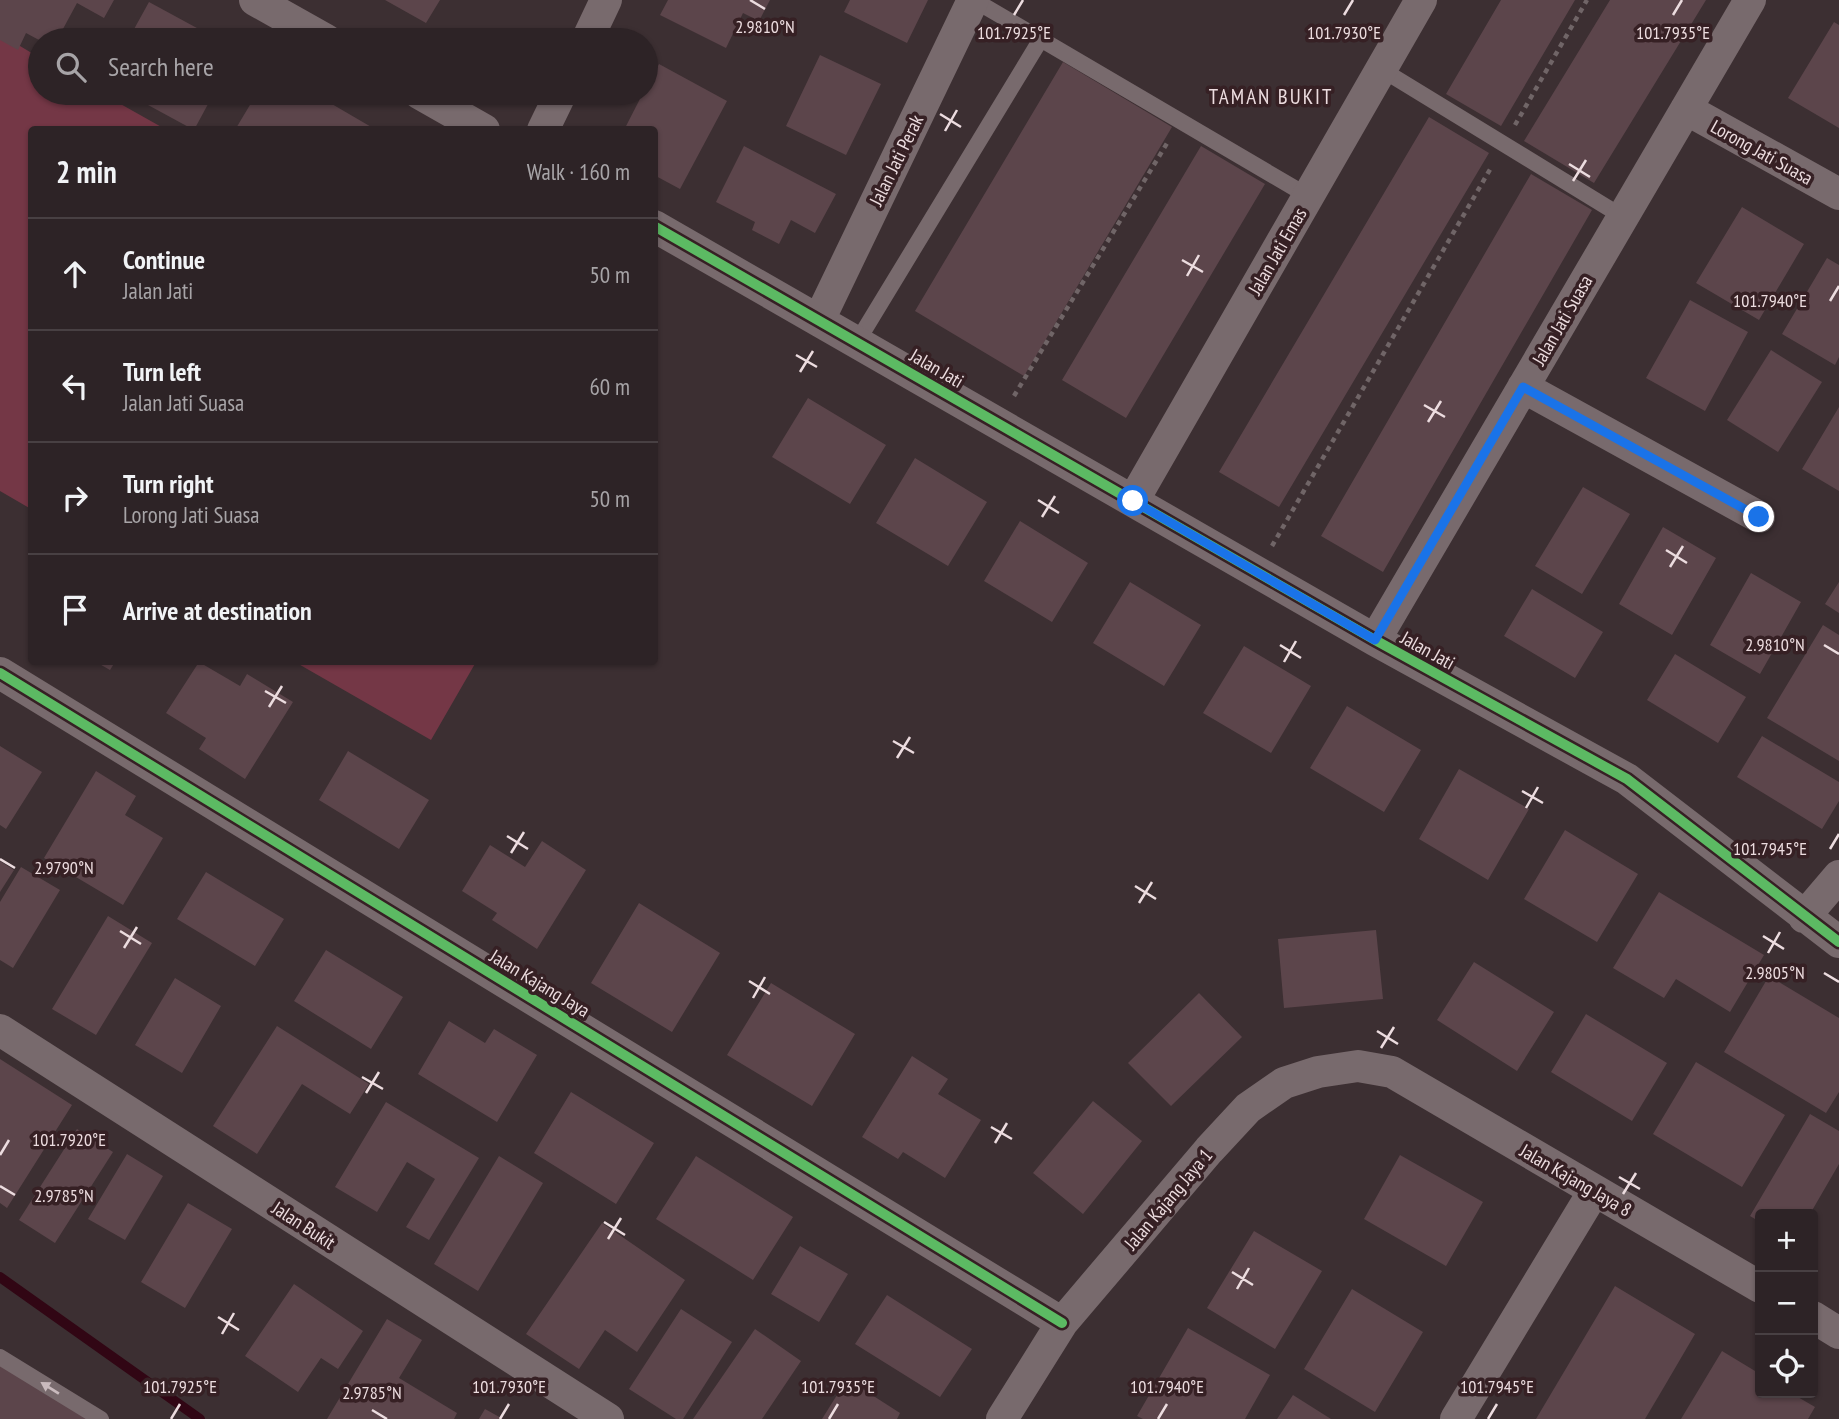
<!DOCTYPE html>
<html lang="en">
<head>
<meta charset="utf-8">
<style>
  :root { --surface:#2d2326; --page:#352b2e; --text:#f1f3f6; --muted:#a7a4a7; --line:#484043 }
  body { margin:0; font-family:"PT Sans Narrow",sans-serif; background:var(--page); color:var(--text) }
  .controls { position:absolute; right:21px; bottom:21px; display:grid; overflow:hidden; border-radius:7px; box-shadow:0 2px 5px #0004 }
  .controls button { width:63px; height:63px; display:grid; place-items:center; padding:0; border:0; border-bottom:2px solid var(--line); background:var(--surface); color:var(--text); font:35px sans-serif }
  .stop { position:absolute; width:21px; height:21px; margin:-16px; border:5px solid #1a73e8; border-radius:50%; background:#fff }
  .stop.end { background:#1a73e8; border-color:#fff; box-shadow:0 2px 7px #0008 }
  .list { margin:0; padding:0; list-style:none }
  h2 { display:flex; justify-content:space-between; align-items:center; height:91px; margin:0; padding:0 28px; font-size:30px }
  h2 small { font-size:23px; font-weight:400; color:var(--muted) }
  .list li { display:grid; grid-template-columns:46px 1fr auto; gap:21px; align-items:center; box-sizing:border-box; height:112px; padding:0 28px; border-top:2px solid var(--line) }
  .list b { display:block; font-size:26px; white-space:nowrap }
  .list p { margin:0; font-size:23px; white-space:nowrap; color:var(--muted) }
  .list em { font-size:23px; font-style:normal; color:var(--muted) }
  .icon { flex:none; width:38px; height:38px; fill:none; stroke:currentColor; stroke-width:2; stroke-linecap:round; stroke-linejoin:round }
  .map { position:relative; flex:none; width:1839px; height:1419px; overflow:hidden }
  .search { position:absolute; background:var(--surface); box-shadow:0 2px 5px #0004; left:28px; top:28px; width:630px; height:77px; display:flex; align-items:center; gap:18px; box-sizing:border-box; padding:0 24px; border-radius:38px; color:var(--muted); font-size:26px }
  .panel { position:absolute; background:var(--surface); box-shadow:0 2px 5px #0004; left:28px; top:126px; width:630px; height:539px; border-radius:7px }
  .map>svg:first-child { display:block }
  .green { fill:#743746 }
  .lines { fill:none; stroke-linecap:round; stroke-linejoin:round }
  .stream { stroke:#310614; stroke-width:10 }
  .building { fill:#5c454b }
  .path { stroke:#706567; stroke-width:4.5; stroke-dasharray:5 5; stroke-linecap:butt }
  .service { stroke:#786a6d; stroke-width:16 }
  .minor { stroke:#786a6d; stroke-width:32 }
  .cycleway-casing { stroke:#362024; stroke-width:15 }
  .cycleway { stroke:#5cba63; stroke-width:10 }
  .oneway { fill:#c9babd }
  .route { stroke:#1a73e8; stroke-width:9 }
  .ticks { fill:none; stroke:#ecdcdf; stroke-width:2.5 }
  .labels { text-anchor:middle; stroke-width:7; stroke-linejoin:round; paint-order:stroke }
  .street-label { font-size:19px; fill:#ecdcdf; stroke:#362024 }
  .neighbourhood-label { font-size:21px; letter-spacing:2px; fill:#ecdcdf; stroke:#362024 }
  .ticks-label { font-size:18px; text-anchor:middle; fill:#ecdcdf; stroke:#362024; stroke-width:7; stroke-linejoin:round; paint-order:stroke }
</style>
</head>
<body>
<div class="map">
<svg width="1839" height="1419" viewBox="0 0 1839 1419">
  <rect width="100%" height="100%" fill="#3c2f32"/>
  <path class="green" d="M0,34L40,58V93H101L165,129L32,130L31,509L0,491Z
    M295,662H476L431,740Z"/>
  <g class="lines">
    <path class="stream" d="M0,1277L200,1419"/>
  </g>
  <path class="building" d="M0,0H114L104,18L77,3L57,40H39L26,33L18,50L0,40Z
    M385,0H440L426,23Z
    M668,0H770L759,21L743,13L726,48L660,15Z
    M850,0H928L907,43L844,12Z
    M1501,0H1575L1501,126L1446,94Z
    M1610,0H1706L1594,183L1524,141Z
    M149,2L219,40H128Z
    M1834,22L1839,25V128L1788,98Z
    M820,55L881,84L846,155L786,126Z
    M1063,62L1172,127L1024,376L915,311Z
    M659,64L727,101L680,189L654,175V130H624L643,93H646V88Z
    M126,93H214L194,130Z
    M257,93H313L373,128L372,130H235Z
    M1429,117L1489,153L1279,507L1219,472Z
    M744,146L836,194L815,233L791,220L779,244L752,230L755,222L716,202Z
    M1201,146L1265,184L1126,418L1062,380Z
    M1531,174L1592,210L1383,572L1321,536Z
    M1742,207L1804,244L1759,320L1696,283Z
    M1827,258L1839,265V357L1835,365L1782,334Z
    M1690,300L1748,332L1705,411L1646,378Z
    M1771,350L1822,382L1778,452L1727,420Z
    M808,398L886,445L850,504L772,457Z
    M1839,407V491L1802,469Z
    M915,458L987,502L948,566L876,523Z
    M1583,487L1630,514L1582,594L1535,566Z
    M1020,521L1088,563L1052,622L984,581Z
    M1663,527L1716,558L1672,635L1619,604Z
    M1751,573L1801,602L1760,674L1710,645Z
    M1130,582L1201,625L1164,686L1093,643Z
    M1839,582V613L1825,604Z
    M1532,589L1603,632L1575,678L1504,636Z
    M1823,625L1839,635V761L1767,718Z
    M1244,646L1311,686L1271,753L1203,713Z
    M1675,654L1746,697L1718,743L1647,700Z
    M96,662H115L110,670Z
    M199,662L240,686L247,674L293,702L245,779L199,749L206,738L166,713Z
    M1347,706L1421,750L1384,812L1310,768Z
    M1762,736L1839,782V801L1822,829L1737,777Z
    M0,746L42,772L6,829L0,825Z
    M348,751L429,800L399,849L319,800Z
    M1459,769L1529,809L1488,880L1419,839Z
    M96,771L136,796L125,815L163,838L123,905L44,858Z
    M1565,830L1638,874L1597,942L1524,899Z
    M542,841L586,870L537,949L492,920L497,913L462,891L490,845L525,867Z
    M0,861L14,870L0,892Z
    M21,867L60,890L13,968L0,960V902Z
    M206,872L284,919L255,966L177,919Z
    M1659,892L1764,955L1730,1012L1676,979L1664,998L1613,968Z
    M639,903L720,953L672,1032L591,983Z
    M108,916L152,943L96,1035L52,1009Z
    M1376,930L1383,999L1284,1008L1278,939Z
    M326,950L403,997L371,1049L294,1001Z
    M1474,962L1554,1012L1517,1071L1437,1020Z
    M1769,976L1839,1018V1092L1826,1113L1724,1052Z
    M175,978L221,1006L182,1073L135,1045Z
    M771,983L855,1034L812,1106L727,1055Z
    M1199,993L1242,1037L1171,1106L1128,1063Z
    M1586,1014L1667,1063L1632,1121L1551,1072Z
    M449,1021L485,1043L494,1029L537,1055L497,1122L418,1074Z
    M277,1026L369,1084L350,1114L302,1084L257,1154L213,1126Z
    M912,1056L948,1079L938,1094L981,1120L945,1178L903,1152L898,1159L862,1137Z
    M0,1059L72,1105L7,1208L0,1203Z
    M1696,1062L1785,1115L1742,1187L1653,1134Z
    M571,1092L654,1143L616,1204L534,1153Z
    M1093,1101L1142,1141L1083,1214L1033,1173Z
    M386,1102L479,1158L429,1240L406,1227L435,1179L407,1162L377,1212L335,1187Z
    M1810,1114L1839,1131V1164L1810,1214H1760V1222L1750,1216Z
    M77,1129L113,1152L55,1243L19,1220Z
    M127,1154L163,1176L125,1240L88,1219Z
    M1400,1155L1483,1202L1446,1266L1364,1219Z
    M499,1156L543,1183L478,1291L434,1264Z
    M696,1156L793,1217L753,1280L656,1219Z
    M188,1203L232,1229L185,1308L141,1282Z
    M602,1223L685,1280L637,1352L605,1330L579,1369L526,1334Z
    M1254,1231L1322,1271L1275,1349L1207,1308Z
    M800,1246L848,1274L819,1322L771,1294Z
    M294,1284L363,1331L338,1369L321,1358L298,1392L245,1356Z
    M1615,1286L1695,1334L1664,1387L1645,1419H1536Z
    M1352,1289L1423,1332L1375,1412L1304,1369Z
    M887,1295L972,1349L940,1397L855,1344Z
    M681,1309L732,1342L683,1419H676L629,1389Z
    M387,1319L422,1340L399,1378L457,1413L454,1419H327Z
    M1188,1328L1270,1375L1245,1419H1143L1137,1416Z
    M755,1329L801,1361L762,1419H693Z
    M1722,1351L1760,1374V1393H1791L1815,1407L1808,1419H1681Z
    M0,1364L94,1419H0Z
    M847,1379L900,1413L897,1419H822Z
    M1293,1395L1331,1419H1277Z
    M485,1409L503,1419H479Z"/>
  <g class="lines">
    <path class="path" d="M1515,125L1587,0
      M1014,396L1169,140
      M1272,546L1492,166"/>
    <path class="service" d="M974,0L1308,196
      M1381,69L1623,217
      M857,342L1041,39
      M0,1357L101,1419"/>
    <path class="minor" d="M255,0L326,40
      M587,40L606,0
      M419,93L484,130
      M1686,109L1839,194
      M543,130L561,93
      M654,226L1375,640L1627,779L1839,942
      M819,320L973,0
      M1523,387L1759,517
      M1133,501L1421,0
      M1375,640L1750,0
      M0,673L1062,1323
      M1804,917L1839,876
      M0,1030L608,1419
      M1813,1317L1839,1333
      M1002,1419L1062,1323L1209,1150L1248,1108L1284,1083L1318,1072L1358,1066L1392,1072L1760,1287
      M1456,1419L1594,1191"/>
    <defs>
      <path id="cycleway" d="M654,226L1375,640L1627,779L1839,942
        M0,673L1062,1323"/>
    </defs>
    <use href="#cycleway" class="cycleway-casing"/>
    <use href="#cycleway" class="cycleway"/>
  </g>
  <defs><path id="oneway-solid" d="M-6-.8H1V-3.2L6.5 0L1 3.2V.8H-6Z" transform="scale(1.75)"/></defs>
  <use class="oneway" href="#oneway-solid" transform="translate(50 1388) rotate(-148)"/>
  <g class="lines">
    <path class="route" d="M1133,501L1375,640L1523,387L1759,517"/>
  </g>
  <path class="ticks" d="M750,0L765,9M1014,15L1023,0M1344,15L1353,0M1673,15L1682,0M940,114L961,127M945,131L957,110M1569,164L1590,177M1573,181L1586,160M1182,260L1203,272M1187,276L1199,255M1830,301L1839,286M796,355L817,367M800,372L813,351M1424,405L1445,417M1428,422L1441,401M1038,500L1059,513M1042,517L1055,496M1666,550L1687,563M1670,567L1683,546M1280,645L1301,658M1824,645L1839,654M1284,662L1296,641M265,691L286,703M269,707L282,686M893,741L914,753M897,758L910,737M1522,791L1543,803M1526,808L1538,787M507,836L528,849M1830,849L1839,834M511,853L524,832M0,859L15,868M1135,886L1156,899M1139,903L1152,882M120,931L141,944M1763,936L1784,949M124,948L137,927M1768,953L1780,932M1824,973L1839,982M749,981L770,994M753,998L765,977M1377,1031L1398,1044M1381,1048L1394,1027M362,1077L383,1089M366,1093L379,1072M991,1127L1012,1139M995,1143L1007,1123M0,1155L9,1140M1619,1177L1640,1189M0,1186L15,1195M1623,1194L1636,1173M604,1222L625,1235M608,1239L621,1218M1232,1272L1253,1285M1237,1289L1249,1268M218,1317L239,1330M222,1334L234,1313M372,1410L387,1419M171,1419L180,1404M500,1419L509,1404M829,1419L838,1404M1158,1419L1167,1404M1488,1419L1497,1404"/>
  <g class="labels">
    <g class="street-label">
      <text transform="translate(1762 152) rotate(29)" y="7">Lorong Jati Suasa</text>
      <text transform="translate(896 160) rotate(-64)" y="7">Jalan Jati Perak</text>
      <text transform="translate(1277 251) rotate(-60)" y="7">Jalan Jati Emas</text>
      <text transform="translate(1562 320) rotate(-60)" y="7">Jalan Jati Suasa</text>
      <text transform="translate(937 368) rotate(30)" y="7">Jalan Jati</text>
      <text transform="translate(1428 650) rotate(29)" y="7">Jalan Jati</text>
      <text transform="translate(540 983) rotate(31)" y="7">Jalan Kajang Jaya</text>
      <text transform="translate(1576 1180) rotate(30)" y="7">Jalan Kajang Jaya 8</text>
      <text transform="translate(1168 1199) rotate(-50)" y="7">Jalan Kajang Jaya 1</text>
      <text transform="translate(304 1225) rotate(33)" y="7">Jalan Bukit</text>
    </g>
    <g class="neighbourhood-label">
      <text x="1271" y="104">TAMAN BUKIT</text>
    </g>
  </g>
  <g class="ticks-label">
    <text x="765" y="33">2.9810°N</text>
    <text x="1014" y="39">101.7925°E</text>
    <text x="1344" y="39">101.7930°E</text>
    <text x="1673" y="39">101.7935°E</text>
    <text x="1770" y="307">101.7940°E</text>
    <text x="1775" y="651">2.9810°N</text>
    <text x="1770" y="855">101.7945°E</text>
    <text x="64" y="874">2.9790°N</text>
    <text x="1775" y="979">2.9805°N</text>
    <text x="69" y="1146">101.7920°E</text>
    <text x="64" y="1202">2.9785°N</text>
    <text x="180" y="1393">101.7925°E</text>
    <text x="509" y="1393">101.7930°E</text>
    <text x="838" y="1393">101.7935°E</text>
    <text x="1167" y="1393">101.7940°E</text>
    <text x="1497" y="1393">101.7945°E</text>
    <text x="372" y="1399">2.9785°N</text>
  </g>
</svg>
<div class="controls">
<button>+</button>
<button>−</button>
<button><svg class="icon" aria-label="locate" viewBox="0 0 24 24"><circle cx="12" cy="12" r="6"/><path d="M12 2v4M12 18v4M2 12h4M18 12h4"/></svg></button>
</div>
<div class="stop" style="left:1133px;top:501px"></div>
<div class="stop end" style="left:1759px;top:517px"></div>
<div class="search"><svg class="icon" aria-label="search" viewBox="0 0 24 24"><circle cx="10" cy="10" r="6"/><path d="M15 15l6 6"/></svg>Search here</div>
<section class="panel">
<h2>2 min<small>Walk · 160 m</small></h2>
<ul class="list">
<li><svg class="icon" aria-label="ahead" viewBox="0 0 24 24"><path d="M12 20V5M6 11l6-6 6 6"/></svg><div><b>Continue</b><p>Jalan Jati</p></div><em>50 m</em></li>
<li><svg class="icon" aria-label="left" viewBox="0 0 24 24"><path d="M17 20v-9H6M10 6l-5 5 5 5"/></svg><div><b>Turn left</b><p>Jalan Jati Suasa</p></div><em>60 m</em></li>
<li><svg class="icon" aria-label="right" viewBox="0 0 24 24"><path d="M7 20v-9h11M14 6l5 5-5 5"/></svg><div><b>Turn right</b><p>Lorong Jati Suasa</p></div><em>50 m</em></li>
<li><svg class="icon" aria-label="arrive" viewBox="0 0 24 24"><path d="M6 21V4h12l-3 4 3 4H6"/></svg><div><b>Arrive at destination</b></div></li>
</ul>
</section>
</div>
</body>
</html>
